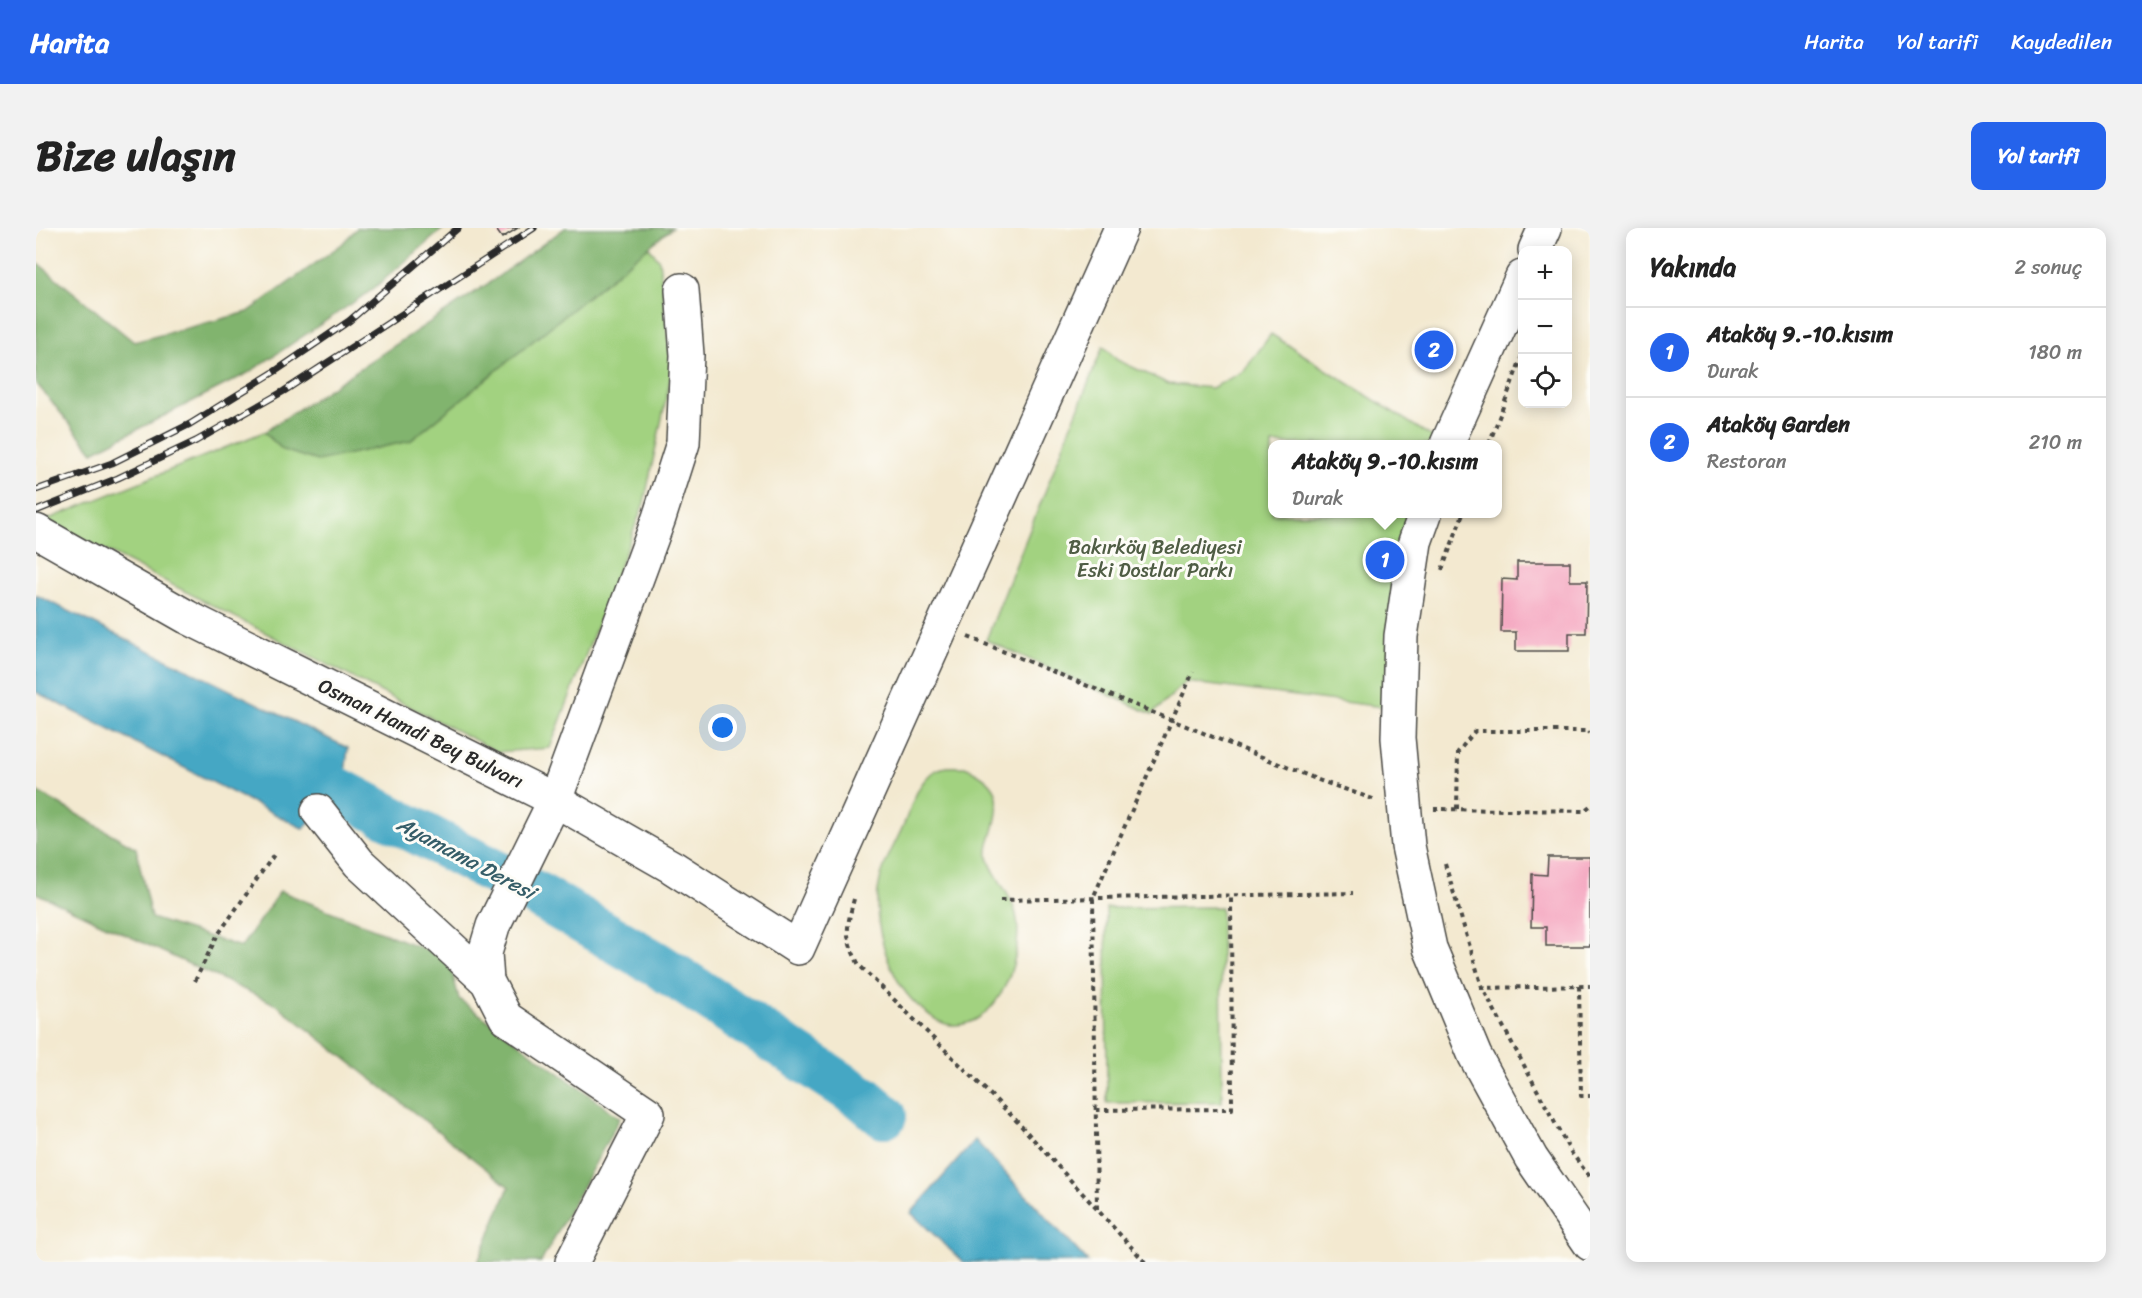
<!DOCTYPE html>
<html lang="tr">
<head>
<meta charset="utf-8">
<style>
  :root { --surface:#fff; --page:#f2f2f2; --text:#222; --muted:#767676; --line:#e0e0e0; --accent:#2563eb }
  body { margin:0; font-family:Sriracha,sans-serif; background:var(--page); color:var(--text) }
  .controls { position:absolute; right:18px; top:18px; display:grid; overflow:hidden; border-radius:12px; box-shadow:0 3px 15px #0003 }
  .controls button { width:54px; height:54px; display:grid; place-items:center; padding:0; border:0; border-bottom:2px solid var(--line); background:var(--surface); color:var(--text); font:30px sans-serif }
  .you { position:absolute; left:687px; top:500px; width:21px; height:21px; margin:-15px; border:4px solid #fff; border-radius:50%; background:#1a73e8; box-shadow:0 0 0 9px #1a73e833 }
  .badge { display:grid; place-items:center; width:39px; height:39px; border-radius:50%; background:var(--accent); color:#fff; font-size:20px; font-weight:700 }
  .pin { position:absolute; translate:-50% -50%; border:3px solid #fff; box-shadow:0 2px 6px #0006 }
  .popup { position:absolute; left:1232px; top:212px; width:234px; height:78px; box-sizing:border-box; display:grid; place-content:center; border-radius:12px; background:var(--surface); filter:drop-shadow(0 2px 4px #0005); font-size:20px; white-space:nowrap; color:var(--muted) }
  .popup b { font-size:22px; color:var(--text) }
  .popup::after { content:''; position:absolute; left:50%; top:100%; margin-left:-12px; border:12px solid transparent; border-top-color:var(--surface) }
  .list { margin:0; padding:0; list-style:none }
  h2 { display:flex; justify-content:space-between; align-items:center; height:78px; margin:0; padding:0 24px; font-size:26px }
  h2 small { font-size:20px; font-weight:400; color:var(--muted) }
  .list li { display:grid; grid-template-columns:39px 1fr auto; gap:18px; align-items:center; box-sizing:border-box; height:90px; padding:0 24px; border-top:2px solid var(--line) }
  .list b { display:block; font-size:22px; white-space:nowrap }
  .list p { margin:0; font-size:20px; white-space:nowrap; color:var(--muted) }
  .list em { font-size:20px; font-style:normal; color:var(--muted) }
  .icon { flex:none; width:33px; height:33px; fill:none; stroke:currentColor; stroke-width:2; stroke-linecap:round; stroke-linejoin:round }
  .map { position:relative; flex:none; width:1554px; height:1034px; overflow:hidden; border-radius:12px }
  header { display:flex; align-items:center; gap:36px; box-sizing:border-box; height:84px; padding:0 30px; background:var(--accent); color:#fff }
  header strong { font-size:28px }
  nav { display:flex; gap:33px; margin-inline-start:auto; font-size:21px }
  .intro { display:flex; align-items:center; justify-content:space-between; box-sizing:border-box; height:144px; padding:0 36px }
  h1 { margin:0; font-size:42px }
  .button { padding:15px 27px; border-radius:12px; background:var(--accent); color:#fff; font-size:21px; font-weight:700 }
  main { display:flex; gap:36px; padding:0 36px }
  aside { flex:1; background:var(--surface); border-radius:12px; box-shadow:0 3px 15px #0003 }
  .map>svg:first-child { display:block }
  .green { fill:#a2d280; stroke:#667e56; stroke-width:1.5 }
  .forest { fill:#81b46e; stroke:#56704c; stroke-width:1.5 }
  .water { fill:#44a7c4; stroke:#386978; stroke-width:1.5 }
  .lines { fill:none; stroke-linecap:round; stroke-linejoin:round }
  .river { stroke:#44a7c4; stroke-width:46 }
  .building { fill:#f5a8c1 }
  .minor-casing { stroke:#494844; stroke-width:36 }
  .path { stroke:#494844; stroke-width:4; stroke-dasharray:4.5 4.5; stroke-linecap:butt }
  .minor { stroke:#fff; stroke-width:33 }
  .rail-casing { stroke:#2b2b2b; stroke-width:7 }
  .rail { stroke:#fdfcf7; stroke-width:4.5; stroke-dasharray:14; stroke-linecap:butt }
  .labels { text-anchor:middle; stroke-width:6; stroke-linejoin:round; paint-order:stroke }
  .park-label { font-size:20px; fill:#4f5d44; stroke:#fdfcf7 }
  .street-label { font-size:20px; fill:#2b2b2b; stroke:#fdfcf7 }
  .water-label { font-size:21px; font-style:italic; fill:#355d68; stroke:#fdfcf7 }
</style>
</head>
<body>
<header>
<strong>Harita</strong>
<nav><a>Harita</a><a>Yol tarifi</a><a>Kaydedilen</a></nav>
</header>
<div class="intro"><h1>Bize ulaşın</h1><a class="button">Yol tarifi</a></div>
<main>
<div class="map">
<svg width="1554" height="1034" viewBox="0 0 1554 1034">
  <rect width="100%" height="100%" fill="#fdfcf7"/>
  <filter id="ink" filterUnits="userSpaceOnUse"><feTurbulence type="fractalNoise" baseFrequency=".0167" numOctaves="2"/><feDisplacementMap in="SourceGraphic" scale="12" xChannelSelector="R" yChannelSelector="G"/><feConvolveMatrix kernelMatrix="1 2 1 2 8 2 1 2 1" color-interpolation-filters="sRGB"/></filter>
  <filter id="wash" filterUnits="userSpaceOnUse"><feTurbulence type="fractalNoise" baseFrequency=".008" numOctaves="4" result="noise"/><feDisplacementMap in="SourceGraphic" scale="24" xChannelSelector="R" yChannelSelector="G"/><feGaussianBlur stdDeviation="1.35" result="paint"/><feColorMatrix in="noise" values="0 0 0 0 0 0 0 0 0 0 0 0 0 0 0 0 0 1.4 0 .05"/><feComposite in="paint" operator="in"/></filter>
  <g filter="url(#wash)">
    <rect width="100%" height="100%" fill="#f3e9d0"/>
    <path class="green" d="M612,18L623,32L636,143L608,275L514,520L462,524L10,292L228,204L247,222L374,213Z
      M1235,106L1398,210L1396,216H1236V286H1374L1346,479L1150,454L1116,486L950,412L1067,118L1081,132L1133,156L1176,160L1208,143Z
      M929,539C963,554 967,568 957,603C954,611 951,621 952,629C955,645 975,665 980,686C989,725 964,800 916,797C902,796 891,785 881,777C852,750 834,691 844,652C848,633 860,615 867,598C876,578 883,546 906,540C913,538 922,539 929,539Z
      M1185,679L1186,874L1071,875L1070,680Z"/>
    <path class="forest" d="M321,0H408L336,62L212,145L57,224L0,155V36L4,37L98,114L212,84L306,16Z
      M529,0H636L374,213L281,233L247,222L228,204L456,53Z
      M0,563L100,620L115,690L205,719L244,663L413,731L423,771L584,890L505,1034H442L473,959L241,777L0,665Z"/>
    <path class="water" d="M0,367L312,520L309,546L268,601L0,464Z
      M939,912L1052,1034H927L875,985Z"/>
    <g class="lines">
      <path class="river" d="M243,531L500,666L622,737L828,871L848,888"/>
    </g>
    <g id="blocks">
      <path class="building" d="M459,0H482L466,10Z
        M1481,334H1534V353H1551L1550,405H1533V423H1480V404H1465L1466,351L1481,352Z
        M1512,629H1554V718H1510V699H1495L1496,646L1511,647Z"/>
    </g>
  </g>
  <g filter="url(#ink)">
    <use href="#blocks" fill-opacity="0" stroke="#494844" stroke-width="1.5"/>
    <g class="lines">
      <defs>
        <path id="minor" d="M1499,22L1509,0
          M1411,216L1486,49
          M1389,286L1379,314L1365,408L1362,510L1372,618L1394,720L1439,828L1495,930L1554,1016
          M0,303L151,389L519,572L636,639L762,720L1085,0
          M282,583L323,635L451,753
          M536,1034L612,886L470,790L451,753L449,725L457,698L519,572L623,290L647,215L651,127L646,62"/>
      </defs>
      <use href="#minor" class="minor-casing"/>
      <path class="path" d="M1453,216L1486,128
        M1406,342L1427,286
        M932,409L1285,553L1340,572
        M1398,581L1548,583L1554,578
        M1421,581L1422,524L1439,503H1552L1554,505
        M1409,636L1446,759L1534,923L1554,949
        M818,671C810,702 808,708 823,737L977,889L1109,1034
        M964,672L1317,665
        M159,753L181,708L240,624
        M1543,758L1545,868H1554
        M1444,760L1554,758
        M1060,882L1196,881L1195,667
        M1061,981L1057,670L1157,444"/>
      <use href="#minor" class="minor"/>
      <defs>
        <path id="rail" d="M0,262L76,235L154,196L238,144L313,93L422,0
          M0,283L82,250L160,213L248,163L498,0"/>
      </defs>
      <use href="#rail" class="rail-casing"/>
      <use href="#rail" class="rail"/>
    </g>
  </g>
  <g class="labels">
    <g class="park-label">
      <text x="1119" y="326">Bakırköy Belediyesi<tspan x="1119" dy="23">Eski Dostlar Parkı</tspan></text>
    </g>
    <g class="street-label">
      <text transform="translate(385 505) rotate(26)" y="7">Osman Hamdi Bey Bulvarı</text>
    </g>
    <g class="water-label">
      <text transform="translate(430 630) rotate(28)" y="7">Ayamama Deresi</text>
    </g>
  </g>
</svg>
<div class="controls">
<button>+</button>
<button>−</button>
<button><svg class="icon" aria-label="locate" viewBox="0 0 24 24"><circle cx="12" cy="12" r="6"/><path d="M12 2v4M12 18v4M2 12h4M18 12h4"/></svg></button>
</div>
<div class="you"></div>
<div class="pin badge" style="left:1349px;top:332px">1</div>
<div class="popup"><b>Ataköy 9.-10.kısım</b>Durak</div>
<div class="pin badge" style="left:1398px;top:122px">2</div>
</div>
<aside>
<h2>Yakında<small>2 sonuç</small></h2>
<ul class="list">
<li><span class="badge">1</span><div><b>Ataköy 9.-10.kısım</b><p>Durak</p></div><em>180 m</em></li>
<li><span class="badge">2</span><div><b>Ataköy Garden</b><p>Restoran</p></div><em>210 m</em></li>
</ul>
</aside>
</main>
</body>
</html>
